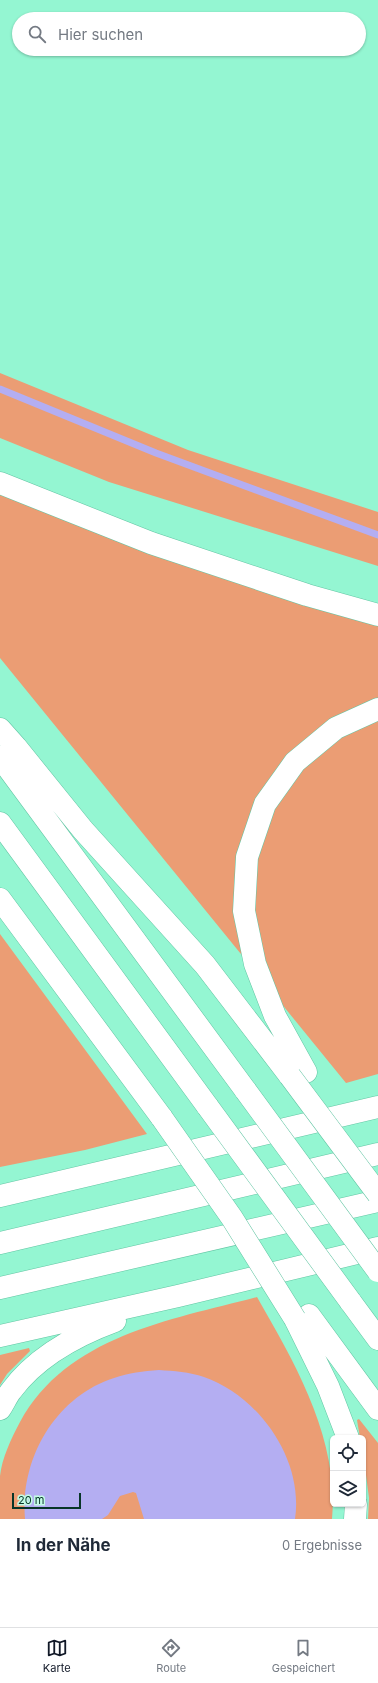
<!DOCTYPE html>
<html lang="de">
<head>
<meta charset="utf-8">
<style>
  :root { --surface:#fff; --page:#f6f6f7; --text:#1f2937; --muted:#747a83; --line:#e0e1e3; --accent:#111827 }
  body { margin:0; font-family:Inter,sans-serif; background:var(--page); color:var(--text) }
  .controls { position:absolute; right:12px; bottom:12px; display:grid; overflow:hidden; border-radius:6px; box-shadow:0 1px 3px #0004 }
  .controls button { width:36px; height:36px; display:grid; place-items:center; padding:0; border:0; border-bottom:1px solid var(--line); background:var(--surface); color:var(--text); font:20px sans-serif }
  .scale { position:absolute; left:12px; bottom:10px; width:69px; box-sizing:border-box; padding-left:4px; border:2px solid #083528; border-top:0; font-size:11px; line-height:14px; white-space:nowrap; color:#083528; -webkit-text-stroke:3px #c3fbe5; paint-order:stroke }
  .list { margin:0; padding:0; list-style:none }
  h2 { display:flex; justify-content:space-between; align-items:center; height:52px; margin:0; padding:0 16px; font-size:17px }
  h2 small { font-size:13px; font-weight:400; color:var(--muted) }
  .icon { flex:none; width:22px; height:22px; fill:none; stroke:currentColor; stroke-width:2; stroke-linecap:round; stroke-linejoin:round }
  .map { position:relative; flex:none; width:378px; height:1519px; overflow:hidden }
  .search { position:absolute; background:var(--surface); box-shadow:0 1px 3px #0004; left:12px; right:12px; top:12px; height:44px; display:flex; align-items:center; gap:10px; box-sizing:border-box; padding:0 14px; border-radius:22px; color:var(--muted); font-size:15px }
  .sheet { height:108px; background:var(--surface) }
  nav { display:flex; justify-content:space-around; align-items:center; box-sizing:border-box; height:56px; border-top:1px solid var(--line); background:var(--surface); font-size:11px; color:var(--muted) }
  nav a { display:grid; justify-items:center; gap:2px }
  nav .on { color:var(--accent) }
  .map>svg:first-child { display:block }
  .green { fill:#eb9d74 }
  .water { fill:#b4aef2 }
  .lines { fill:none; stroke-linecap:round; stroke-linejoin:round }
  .stream { stroke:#b4aef2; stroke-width:7 }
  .highway-casing { stroke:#62c5a3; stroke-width:23 }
  .highway { stroke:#fff; stroke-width:22 }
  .highway-bridge-casing { stroke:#62c5a3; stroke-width:23; stroke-linecap:butt }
  .highway-bridge { stroke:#fff; stroke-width:22 }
</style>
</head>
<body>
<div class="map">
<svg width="378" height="1519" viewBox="0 0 378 1519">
  <rect width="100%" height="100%" fill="#94f6d2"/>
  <path class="green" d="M0,373L188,450L378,512V566L109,482L0,438Z
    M0,486L378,616V1074L346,1083L0,658Z
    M0,934L147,1134L85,1150L0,1167Z
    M257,1297C296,1365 339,1439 332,1519H0C0,1505 0,1490 0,1476C2,1458 11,1439 20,1422C67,1336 170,1320 257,1297Z
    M29,1348L30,1351L7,1374L0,1385V1355Z
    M359,1419L378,1443V1519H368L369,1498L363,1452V1438H360L357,1420Z"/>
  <path class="water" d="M159,1370C174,1371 189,1372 204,1377C259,1396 304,1460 295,1519H144L136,1493L133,1492L120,1496L108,1515L102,1519H25C20,1459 55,1397 114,1378C129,1373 143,1371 159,1370Z"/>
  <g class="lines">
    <path class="stream" d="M0,389L156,453L378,535"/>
    <defs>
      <path id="highway" d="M0,483L151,543L307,595L378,615
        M0,729L16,747L83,830L205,965L290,1076
        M0,757L246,1091
        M0,823L208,1107
        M0,899L162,1118
        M306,1072L275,1016L255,964L244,911L247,857L265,804L295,762L336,728L378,709
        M0,1196L378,1107
        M0,1243L378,1154
        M0,1288L378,1201
        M350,1301L378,1339
        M309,1315L378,1409
        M295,1319L328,1386L348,1438
        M0,1336L178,1296L378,1248
        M0,1409C4,1403 7,1396 11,1391C36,1357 77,1335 115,1321
        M355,1519L356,1504"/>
    </defs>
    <use href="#highway" class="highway-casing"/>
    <use href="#highway" class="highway"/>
    <defs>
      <path id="highway-bridge" d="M290,1076L378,1194
        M246,1091L378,1271
        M208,1107L350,1301
        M162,1118L232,1218L295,1319"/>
    </defs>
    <use href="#highway-bridge" class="highway-bridge-casing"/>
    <use href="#highway-bridge" class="highway-bridge"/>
  </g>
</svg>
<div class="controls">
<button><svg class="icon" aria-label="locate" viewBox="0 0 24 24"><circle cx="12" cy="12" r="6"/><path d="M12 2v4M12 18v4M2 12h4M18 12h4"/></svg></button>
<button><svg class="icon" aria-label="layers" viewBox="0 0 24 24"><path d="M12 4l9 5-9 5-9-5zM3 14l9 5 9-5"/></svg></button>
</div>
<div class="scale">20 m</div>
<div class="search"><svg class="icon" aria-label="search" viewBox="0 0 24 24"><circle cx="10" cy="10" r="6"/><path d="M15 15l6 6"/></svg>Hier suchen</div>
</div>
<section class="sheet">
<h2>In der Nähe<small>0 Ergebnisse</small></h2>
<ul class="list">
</ul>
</section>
<nav>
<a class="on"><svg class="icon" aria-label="map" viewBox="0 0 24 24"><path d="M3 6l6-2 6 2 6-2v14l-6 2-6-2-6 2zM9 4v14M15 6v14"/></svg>Karte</a>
<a><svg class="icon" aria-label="directions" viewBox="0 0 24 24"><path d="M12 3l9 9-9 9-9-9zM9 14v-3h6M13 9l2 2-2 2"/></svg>Route</a>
<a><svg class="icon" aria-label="saved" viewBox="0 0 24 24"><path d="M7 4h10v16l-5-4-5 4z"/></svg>Gespeichert</a>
</nav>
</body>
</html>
